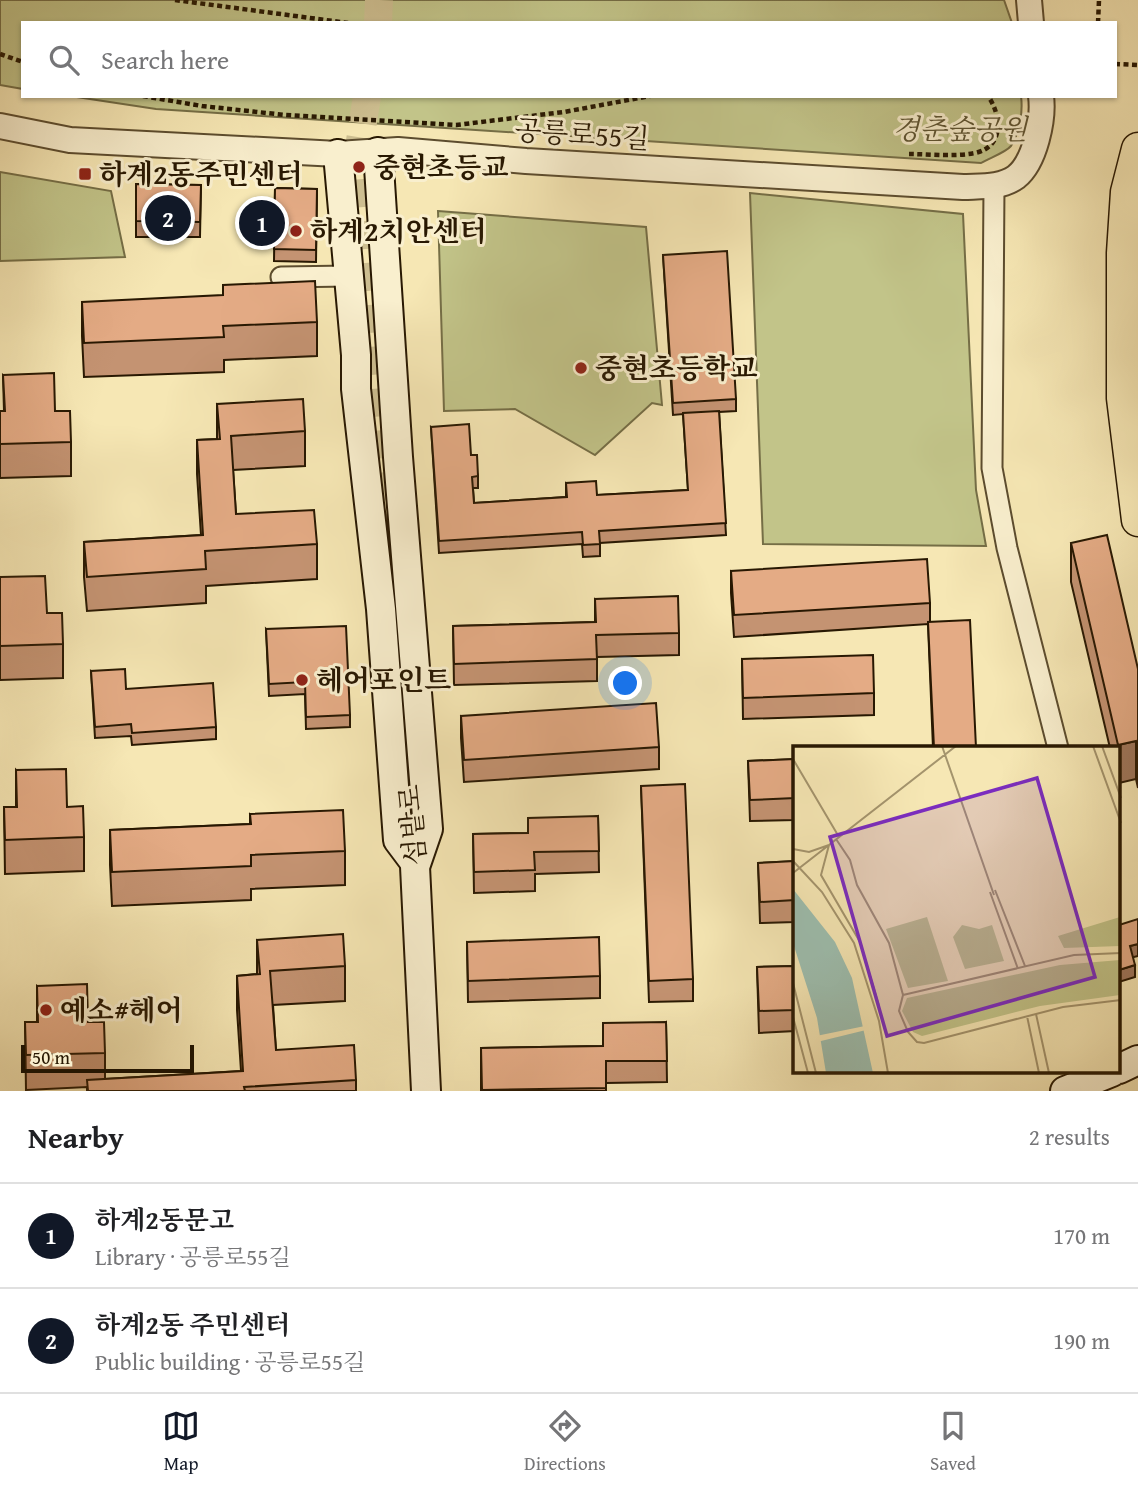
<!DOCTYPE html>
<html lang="en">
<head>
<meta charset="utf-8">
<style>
  :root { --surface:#fff; --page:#f2f2f2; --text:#202124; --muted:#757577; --line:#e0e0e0; --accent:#111827 }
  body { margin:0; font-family:"Gentium Book Plus","Noto Serif KR",serif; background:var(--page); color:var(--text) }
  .scale { position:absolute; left:21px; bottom:18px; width:173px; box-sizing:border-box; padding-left:7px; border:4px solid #281802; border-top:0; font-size:19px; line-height:24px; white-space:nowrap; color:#281802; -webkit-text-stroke:5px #f9efce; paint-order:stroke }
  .you { position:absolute; left:626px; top:684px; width:24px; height:24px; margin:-18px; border:5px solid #fff; border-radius:50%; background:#1a73e8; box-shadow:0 0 0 10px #1a73e833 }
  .badge { display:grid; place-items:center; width:46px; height:46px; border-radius:50%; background:var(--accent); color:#fff; font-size:23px; font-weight:700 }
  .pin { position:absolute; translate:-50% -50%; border:4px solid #fff; box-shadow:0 2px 7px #0006 }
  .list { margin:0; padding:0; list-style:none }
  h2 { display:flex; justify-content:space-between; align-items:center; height:91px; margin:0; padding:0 28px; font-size:30px }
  h2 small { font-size:23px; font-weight:400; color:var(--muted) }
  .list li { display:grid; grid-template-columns:46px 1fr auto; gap:21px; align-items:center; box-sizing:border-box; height:105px; padding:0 28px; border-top:2px solid var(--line) }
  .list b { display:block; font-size:26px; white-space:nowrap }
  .list p { margin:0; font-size:23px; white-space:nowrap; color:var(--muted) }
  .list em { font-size:23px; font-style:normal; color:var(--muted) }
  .icon { flex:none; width:38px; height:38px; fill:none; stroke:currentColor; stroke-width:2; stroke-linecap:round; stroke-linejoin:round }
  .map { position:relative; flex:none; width:1138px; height:1091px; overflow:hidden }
  .search { position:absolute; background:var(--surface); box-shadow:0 2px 5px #0004; left:21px; right:21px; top:21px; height:77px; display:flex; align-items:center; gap:18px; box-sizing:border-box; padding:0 24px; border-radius:0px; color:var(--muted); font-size:26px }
  .sheet { height:301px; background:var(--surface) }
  nav { display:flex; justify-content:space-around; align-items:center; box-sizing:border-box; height:98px; border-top:2px solid var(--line); background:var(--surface); font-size:19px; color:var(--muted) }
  nav a { display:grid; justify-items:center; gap:4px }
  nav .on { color:var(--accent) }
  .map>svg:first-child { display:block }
  .green { fill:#c2c489; stroke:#756e46; stroke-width:2 }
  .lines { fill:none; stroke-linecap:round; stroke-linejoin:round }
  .secondary-tunnel { stroke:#cdbe90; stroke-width:28; stroke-dasharray:28 14; stroke-linecap:butt }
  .minor-casing { stroke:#5c4c2e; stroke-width:23 }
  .tertiary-casing { stroke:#5c4c2e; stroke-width:28 }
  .secondary-casing { stroke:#281802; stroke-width:32 }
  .trunk-casing { stroke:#281802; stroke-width:35 }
  .path { stroke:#281802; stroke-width:4.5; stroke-dasharray:5 3.5; stroke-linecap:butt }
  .minor { stroke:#f9efce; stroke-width:19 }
  .tertiary { stroke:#f9efce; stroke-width:24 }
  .secondary { stroke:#f9efce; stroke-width:28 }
  .trunk { stroke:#f6e7b4; stroke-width:32 }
  .wall { fill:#c49372; stroke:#281802; stroke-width:2 }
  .shaded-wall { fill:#a0785d; stroke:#281802; stroke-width:2 }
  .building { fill:#e4ab85; stroke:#281802; stroke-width:2 }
  .poi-dot { fill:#8f2418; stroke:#f9efce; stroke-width:2.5 }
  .labels { text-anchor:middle; stroke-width:6; stroke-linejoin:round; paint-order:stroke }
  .park-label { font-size:28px; font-style:italic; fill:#5e5431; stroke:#f9efce }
  .street-label { font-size:28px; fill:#281802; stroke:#f9efce }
  .poi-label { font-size:28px; font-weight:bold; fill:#281802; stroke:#f9efce; text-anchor:start }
  .inset-road { fill:none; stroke:#a4946d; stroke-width:2 }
  .view { fill:#7b2cbf; fill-opacity:0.15; stroke:#7b2cbf; stroke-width:3.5 }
  .inset-edge { fill:none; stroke:#281802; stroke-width:3.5 }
</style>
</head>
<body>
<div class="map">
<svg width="1138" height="1091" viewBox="0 0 1138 1091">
  <rect width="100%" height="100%" fill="#f6e7b4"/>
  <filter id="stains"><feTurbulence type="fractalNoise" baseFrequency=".00286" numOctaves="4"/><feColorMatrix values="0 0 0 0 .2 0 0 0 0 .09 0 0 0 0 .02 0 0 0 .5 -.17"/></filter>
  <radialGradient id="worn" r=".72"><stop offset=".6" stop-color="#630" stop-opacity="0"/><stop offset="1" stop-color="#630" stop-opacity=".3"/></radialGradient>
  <path class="green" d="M0,0H1004L1012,23H23V89L0,85Z
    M70,96H1021C1023,111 1020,133 1011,146C1005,153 989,158 981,163L156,109Z
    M0,172L111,191L125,257L0,261Z
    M750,193L963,214L976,490L986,546L763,544Z
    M438,211L646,227L662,405L652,403L595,455L515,409L444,411Z"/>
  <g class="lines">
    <path class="secondary-tunnel" d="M378,23L379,0
      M367,96L358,154L390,560"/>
    <defs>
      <path id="minor" d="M994,186L992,468L1007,548L1058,748
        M281,277L349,276"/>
      <path id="tertiary" d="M1029,0L1031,23
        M0,126L70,140L338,154L398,150L526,161L963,187C980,186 1001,188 1016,177C1035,162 1044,119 1041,96"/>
      <path id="secondary" d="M378,152L398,457L428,829L416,864
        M338,154L356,355V389L381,609L398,840L416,864
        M414,846L426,1091
        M1119,1069L1138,1060
        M1065,1091L1112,1072"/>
      <path id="trunk" d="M1138,149L1127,192L1123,253V398L1138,520"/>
    </defs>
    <use href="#minor" class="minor-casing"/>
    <use href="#tertiary" class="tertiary-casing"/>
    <use href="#secondary" class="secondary-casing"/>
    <use href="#trunk" class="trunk-casing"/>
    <path class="path" d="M175,0L348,23
      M1098,23L1099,0
      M0,54L23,62
      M1115,64L1138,65
      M143,96L202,106L285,115L456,125L564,112L650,96
      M909,154C930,154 954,157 975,153C1004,147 1002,116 988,96"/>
    <use href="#minor" class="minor"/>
    <use href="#tertiary" class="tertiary"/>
    <use href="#secondary" class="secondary"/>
    <use href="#trunk" class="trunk"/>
  </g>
  <path class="wall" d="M136,184L201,185L200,237H136Z
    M275,188L317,189L316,262L274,261Z
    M663,255L736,399V411L719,412L726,535L600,543V556L583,557L582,544L439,553L431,427L471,455L478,476V488H473L474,503L566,497V483L597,495L688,490L683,414L673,415Z
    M82,302L317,322V356L224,360V372L84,377L82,336Z
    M3,375L55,411L71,442V476L0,478V411H4Z
    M217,404L305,431V466L233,470L236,514L317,544V579L206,586V603L87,611L84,577V542L201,535L197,474V440L217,439Z
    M1071,543L1138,669V788L1136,779L1119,748H1110L1071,582Z
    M731,571L930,603V622L976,748H933L928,624L734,637L731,593Z
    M0,577L47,613L63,644V678L0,680Z
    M595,599L679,633V655L597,657V681L454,685L453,626L595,622Z
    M266,629L350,715V727L306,729L305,694L269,696Z
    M742,659L874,693V715L743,719Z
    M91,671L126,689L216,727V739L132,745L131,736L95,738Z
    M461,716L659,747V769L464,782L461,738Z
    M795,759V820L750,821L748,761Z
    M16,770L84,837V871L5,874L4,807H16Z
    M641,786L693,979V1001L649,1002Z
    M250,814L345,851V885L251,889V900L112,906L110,865V830L250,824Z
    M598,816L599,872L535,874V891L474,893L473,834L528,833Z
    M795,861V922L760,923L758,863Z
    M257,940L345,966V1001L273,1005L276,1050L356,1080V1091H87V1087L26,1090L25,1022H37V986L88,1022L105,1053V1079L241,1071L237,1010V976L257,974Z
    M467,942L600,976V998L468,1002Z
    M795,966V1031L759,1033L757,967Z
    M666,1022L667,1082L606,1083V1091H481V1048L603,1046Z"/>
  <path class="shaded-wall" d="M1136,741V779L1119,783L1118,745Z
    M1138,944V956L1130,958V946Z
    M1135,965V977L1119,982V970Z"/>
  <path class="building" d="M136,184L201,185L200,222L136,221Z
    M275,188L317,189L316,250L274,249Z
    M727,251L736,399L673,403L663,255Z
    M315,281L317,322L223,326L224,337L84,343L82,302L223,295V285Z
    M54,373L55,411H70L71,442L0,444V411H5L3,375Z
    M303,399L305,431L231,436L236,514L314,510L317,544L205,551L206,569L87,577L84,542L203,535L197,440L220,439L217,404Z
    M719,411L726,523L599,531L600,544L583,545L582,532L439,541L431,427L469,424L471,455H477L478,476L472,477L474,503L567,497L566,483L596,481L597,495L688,490L683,413Z
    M1107,535L1138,669V749L1136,741L1118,745L1071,543Z
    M927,559L930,603L734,615L731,571Z
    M45,576L47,613H62L63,644L0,646V577Z
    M678,596L679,633L596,635L597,659L454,664L453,626L596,622L595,599Z
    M970,620L976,748H934L928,622Z
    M346,626L350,715L306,717L305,682L269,684L266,629Z
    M873,655L874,693L743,698L742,659Z
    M125,669L126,689L213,683L216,727L132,733L131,724L95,727L91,671Z
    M656,703L659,747L464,760L461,716Z
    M795,759V798L750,800L748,761Z
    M66,769L67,807L83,806L84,837L5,840L4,807H17L16,770Z
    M685,784L693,979L649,981L641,786Z
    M343,810L345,851L251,855V866L112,872L110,830L251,824L250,814Z
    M598,816L599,851L534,852L535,870L474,872L473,834L528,833V818Z
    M795,861V900L760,902L758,863Z
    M1138,919V944L1130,946L1135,965L1119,970V925Z
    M343,934L345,966L270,971L276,1050L354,1045L356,1080L244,1087L245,1091H88L87,1080L243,1071L237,976L260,974L257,940Z
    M599,937L600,976L468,981L467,942Z
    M795,966V1010L759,1011L757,967Z
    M87,984L88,1022H104L105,1053L26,1055L25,1022H38L37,986Z
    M666,1022L667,1061H606V1088L482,1090L481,1048L603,1046V1023Z"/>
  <g class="poi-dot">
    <circle cx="359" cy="167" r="7"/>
    <rect x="78" y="167" width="14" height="14" rx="3.5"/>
    <circle cx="296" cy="231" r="7"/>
    <circle cx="581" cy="368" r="7"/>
    <circle cx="302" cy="680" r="7"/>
    <circle cx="46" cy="1010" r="7"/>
  </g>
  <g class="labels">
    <g class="park-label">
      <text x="960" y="139">경춘숲공원</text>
    </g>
    <g class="street-label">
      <text transform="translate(582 134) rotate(4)" y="10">공릉로55길</text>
      <text transform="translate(412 825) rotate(-95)" y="10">섬밭로</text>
    </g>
    <g class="poi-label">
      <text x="373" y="177">중현초등교</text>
      <text x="99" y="184">하계2동주민센터</text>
      <text x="310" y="241">하계2치안센터</text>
      <text x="595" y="378">중현초등학교</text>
      <text x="316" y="690">헤어포인트</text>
      <text x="60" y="1020">예소#헤어</text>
    </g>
  </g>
  <g transform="translate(793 746)">
    <rect width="327" height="327" fill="#f6e7b4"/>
    <path d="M134,171L155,235L115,242L93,183ZM327,171V200L271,202L265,190ZM169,179L186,183L199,179L211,215L172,223L160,191ZM327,214V249L247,260L129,290L120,286L109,265L114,252L267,219Z" fill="#c2c489"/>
    <path d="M0,143L42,196L59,232L80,327H33L24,272L0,197Z" fill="#9dbfb0"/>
    <path d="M72,280L73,284L24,296L23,290Z" fill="#f6e7b4"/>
    <path class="inset-road" d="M149,0L201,149M300,0L328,77M309,0L328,52M0,13L46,91M43,93L57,114L64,139L96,197L110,249M36,99L28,129L67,196L86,260M0,103L16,106L36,99M0,115L29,146L61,197L86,275L95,327M0,127L163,0M202,144L232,220M197,146L225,223M0,237L23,327M110,249L106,265L115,286L124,296L131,297L270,261L328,254M110,249L281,209L328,207M243,268L256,327M234,270L246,327M0,271L15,327"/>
    <path class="view" d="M244,32L302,231L94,290L37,91Z"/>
    <rect width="327" height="327" class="inset-edge"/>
  </g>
  <rect width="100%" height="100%" filter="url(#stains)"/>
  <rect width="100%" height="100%" fill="url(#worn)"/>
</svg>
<div class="scale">50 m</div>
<div class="you"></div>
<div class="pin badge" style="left:262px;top:223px">1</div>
<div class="pin badge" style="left:168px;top:218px">2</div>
<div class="search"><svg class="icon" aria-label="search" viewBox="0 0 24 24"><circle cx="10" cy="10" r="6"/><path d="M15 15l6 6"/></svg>Search here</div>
</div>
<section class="sheet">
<h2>Nearby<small>2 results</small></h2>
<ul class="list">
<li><span class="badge">1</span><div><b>하계2동문고</b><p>Library · 공릉로55길</p></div><em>170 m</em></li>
<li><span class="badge">2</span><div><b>하계2동 주민센터</b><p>Public building · 공릉로55길</p></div><em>190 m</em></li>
</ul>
</section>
<nav>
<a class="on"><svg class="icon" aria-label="map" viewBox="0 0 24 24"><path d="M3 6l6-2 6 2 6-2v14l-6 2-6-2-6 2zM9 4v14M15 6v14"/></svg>Map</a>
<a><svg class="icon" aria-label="directions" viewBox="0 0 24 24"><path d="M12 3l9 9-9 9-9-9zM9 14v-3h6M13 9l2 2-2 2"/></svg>Directions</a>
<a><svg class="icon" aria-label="saved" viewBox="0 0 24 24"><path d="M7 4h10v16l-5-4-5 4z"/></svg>Saved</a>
</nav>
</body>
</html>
